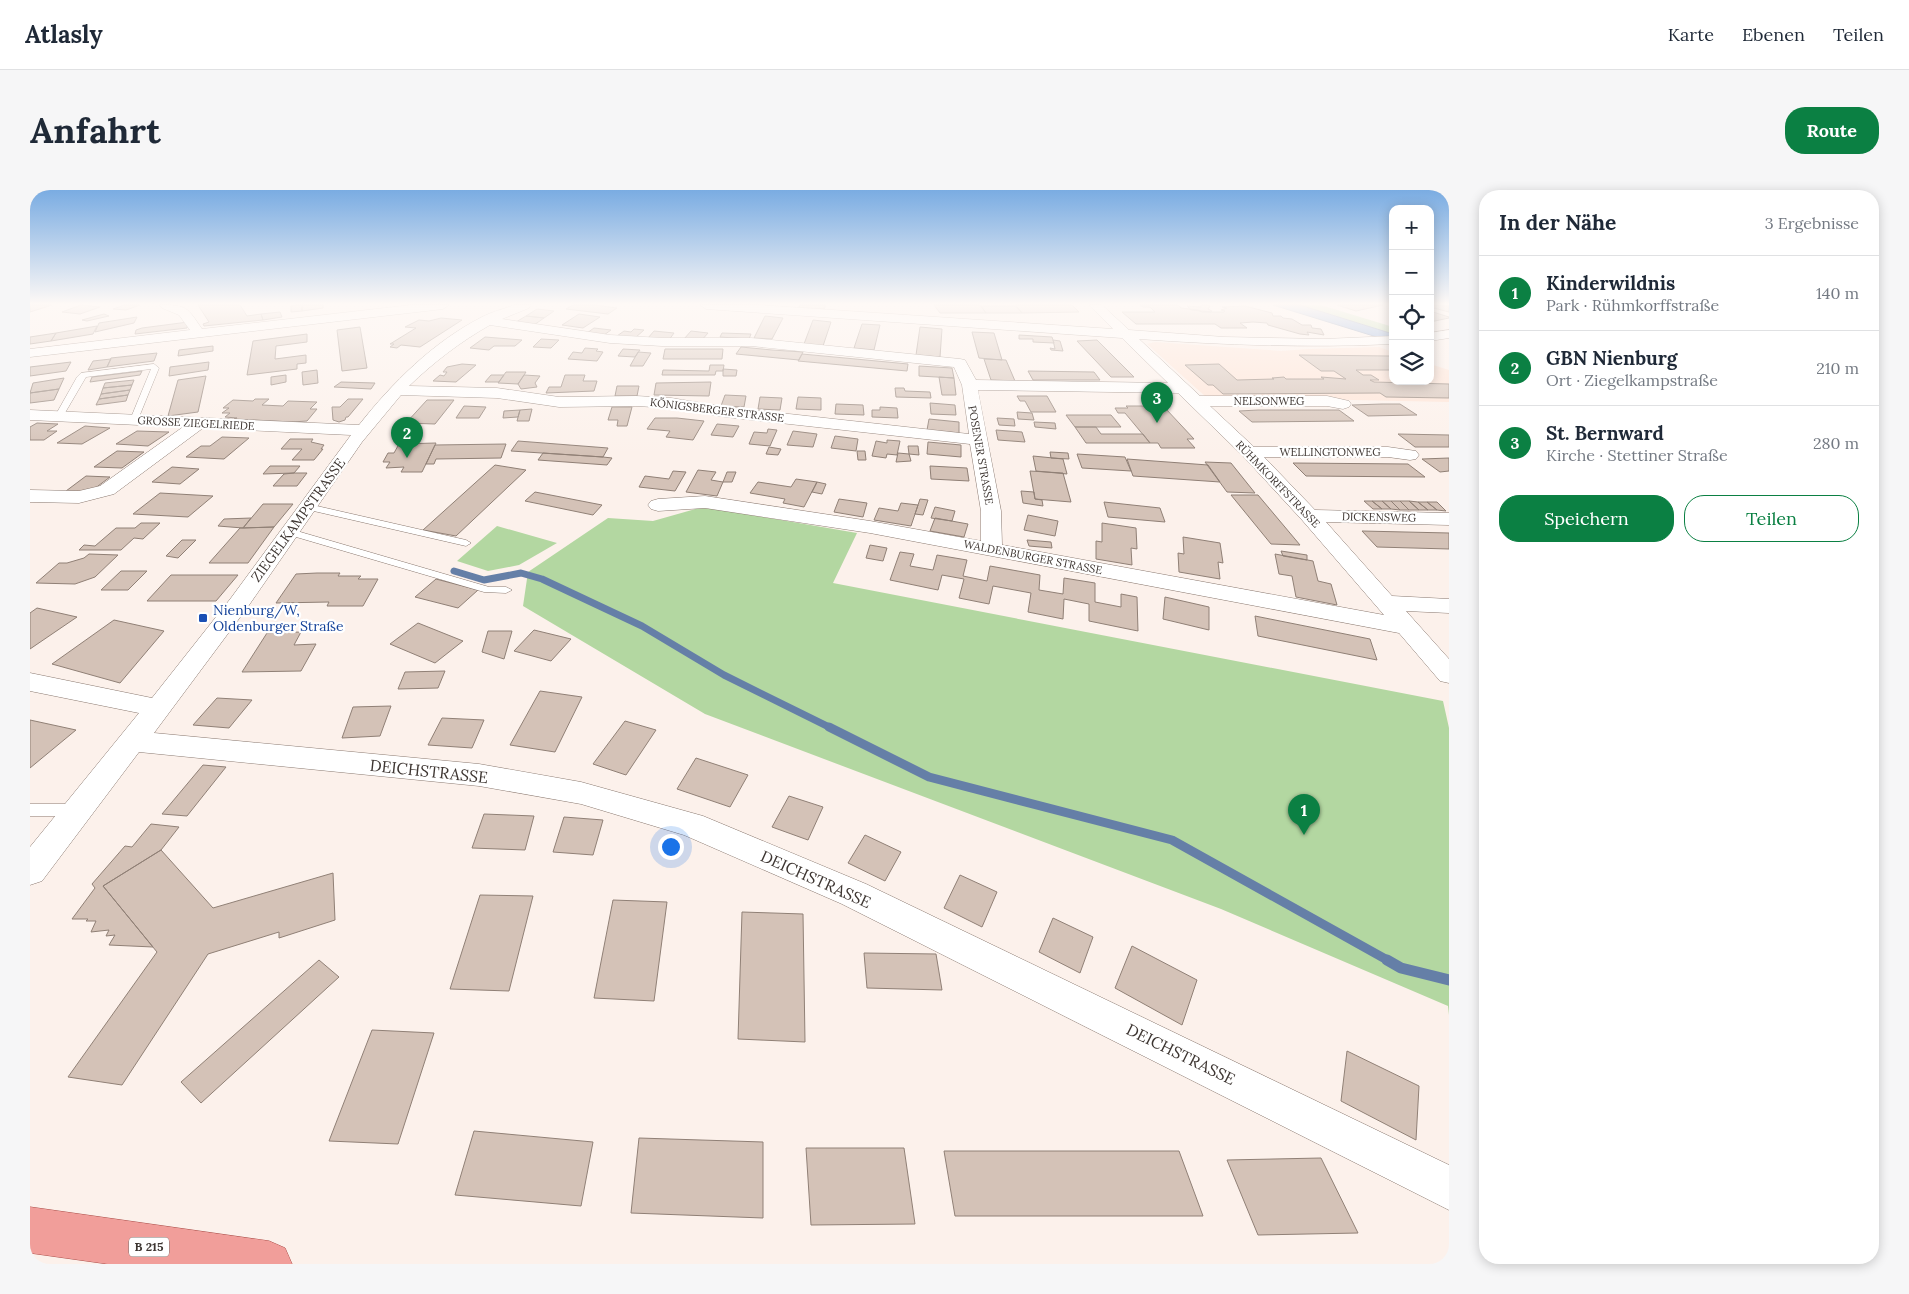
<!DOCTYPE html>
<html lang="de">
<head>
<meta charset="utf-8">
<style>
  :root { --surface:#fff; --page:#f6f6f7; --text:#1f2937; --muted:#747a83; --line:#e0e1e3; --accent:#0b8043 }
  body { margin:0; font-family:Lora,serif; background:var(--page); color:var(--text) }
  .controls { position:absolute; right:15px; top:15px; display:grid; overflow:hidden; border-radius:10px; box-shadow:0 2px 12px #0003 }
  .controls button { width:45px; height:45px; display:grid; place-items:center; padding:0; border:0; border-bottom:1px solid var(--line); background:var(--surface); color:var(--text); font:25px sans-serif }
  .you { position:absolute; left:640px; top:656px; width:18px; height:18px; margin:-12px; border:4px solid #fff; border-radius:50%; background:#1a73e8; box-shadow:0 0 0 8px #1a73e833 }
  .badge { display:grid; place-items:center; width:32px; height:32px; border-radius:50%; background:var(--accent); color:#fff; font-size:16px; font-weight:700 }
  .pin { position:absolute; translate:-50% -41px; filter:drop-shadow(0 1px 2px #0008) }
  .pin::after { content:''; position:absolute; top:26px; width:18px; height:15px; background:inherit; clip-path:polygon(0 0,100% 0,50% 100%) }
  .list { margin:0; padding:0; list-style:none }
  h2 { display:flex; justify-content:space-between; align-items:center; height:65px; margin:0; padding:0 20px; font-size:21px }
  h2 small { font-size:16px; font-weight:400; color:var(--muted) }
  .list li { display:grid; grid-template-columns:32px 1fr auto; gap:15px; align-items:center; box-sizing:border-box; height:75px; padding:0 20px; border-top:1px solid var(--line) }
  .list b { display:block; font-size:19px; white-space:nowrap }
  .list p { margin:0; font-size:16px; white-space:nowrap; color:var(--muted) }
  .list em { font-size:16px; font-style:normal; color:var(--muted) }
  .actions { display:flex; gap:10px; padding:15px 20px }
  .actions a { flex:1; padding:11px 0; border:1px solid var(--accent); border-radius:20px; text-align:center; font-size:18px; color:var(--accent) }
  .actions .main { background:var(--accent); color:#fff }
  .icon { flex:none; width:28px; height:28px; fill:none; stroke:currentColor; stroke-width:2; stroke-linecap:round; stroke-linejoin:round }
  .map { position:relative; flex:none; width:1419px; height:1074px; overflow:hidden; border-radius:20px }
  header { display:flex; align-items:center; gap:30px; box-sizing:border-box; height:70px; padding:0 25px; background:var(--surface); border-bottom:1px solid var(--line) }
  header strong { font-size:24px }
  nav { display:flex; gap:28px; margin-inline-start:auto; font-size:18px }
  .intro { display:flex; align-items:center; justify-content:space-between; box-sizing:border-box; height:120px; padding:0 30px }
  h1 { margin:0; font-size:35px }
  .button { padding:12px 22px; border-radius:20px; background:var(--accent); color:#fff; font-size:18px; font-weight:700 }
  main { display:flex; gap:30px; padding:0 30px }
  aside { flex:1; background:var(--surface); border-radius:20px; box-shadow:0 2px 12px #0003 }
  .map>svg:first-child { display:block }
  .built { fill:#fee3d5 }
  .green { fill:#b3d7a1 }
  .water { fill:#769fd9; stroke:#657fa7 }
  .lines { fill:none; stroke-linecap:round; stroke-linejoin:round }
  .stream-far2 { stroke:#657fa7; stroke-width:7 }
  .stream-far1 { stroke:#657fa7; stroke-width:9 }
  .stream { stroke:#657fa7; stroke-width:11 }
  .building { fill:#d4c2b7; stroke:#908076 }
  .service-casing { stroke:#8a7970; stroke-width:1 }
  .minor-casing { stroke:#8a7970; stroke-width:1 }
  .primary-casing { stroke:#ac4f4a; stroke-width:1 }
  .service { fill:#fff; fill-rule:evenodd }
  .minor { fill:#fff; fill-rule:evenodd }
  .primary { fill:#f19e9a; fill-rule:evenodd }
  .transit-dot { fill:#1a4fb4; stroke:#fff; stroke-width:2 }
  .labels { text-anchor:middle; stroke-width:4.5; stroke-linejoin:round; paint-order:stroke }
  .far-street-label { font-size:11px; fill:#3d3531; stroke:#fff }
  .shield { fill:#fff; stroke:#77726f; stroke-width:1 }
  .shield-label { font-size:12px; font-weight:bold; fill:#3d3531 }
  .street-label { font-size:14px; fill:#3d3531; stroke:#fff }
  .transit-label { font-size:14px; fill:#164399; stroke:#fff; text-anchor:start }
  .near-street-label { font-size:16px; fill:#3d3531; stroke:#fff }
</style>
</head>
<body>
<header>
<strong>Atlasly</strong>
<nav><a>Karte</a><a>Ebenen</a><a>Teilen</a></nav>
</header>
<div class="intro"><h1>Anfahrt</h1><a class="button">Route</a></div>
<main>
<div class="map">
<svg width="1419" height="1074" viewBox="0 0 1419 1074">
  <rect width="100%" height="100%" fill="#fcf1eb"/>
  <path class="built" d="M1125,152L1251,161L1278,159L1349,157L1363,162V191H1400V174L1419,180V212L1176,207L1117,154Z"/>
  <path class="green" d="M1270,115H1291L1363,137V144Z
    M669,318L686,319L827,343L803,393L1413,511L1419,538V825L1418,816L1191,719L675,524L493,416L498,382L578,328L623,331Z
    M467,336L527,353L489,375L458,381L427,371Z"/>
  <path class="water" d="M1243,115H1270L1363,144V152Z"/>
  <g class="lines">
    <path class="stream-far2" d="M424,381L454,390L491,383L512,389L612,436L694,485L801,538"/>
    <path class="stream-far1" d="M799,537L899,587L1142,650L1359,771"/>
    <path class="stream" d="M1357,770L1371,778L1419,790"/>
  </g>
  <path class="building" d="M0,115H22L0,122Z
    M51,115L70,117L50,124L32,122Z
    M94,115H110L96,120L83,119Z
    M168,115H210L217,126L231,124L233,130L174,136L173,134L179,132Z
    M267,115H272V121L261,122V116Z
    M272,115H293V118L272,121Z
    M543,115H565L587,118L578,124L536,119Z
    M770,115H796L794,119L769,118Z
    M904,115H950L956,123H910Z
    M985,115H1042L1049,122L992,123Z
    M1110,115H1148L1151,118L1168,120L1172,122H1194L1195,121L1191,120L1197,118L1192,117L1215,116L1242,123L1243,126H1251L1253,128L1262,129L1272,135H1281L1282,138L1291,139L1294,145L1277,142L1279,145L1270,144L1238,135L1237,133L1223,132L1210,133L1217,138H1191L1185,134H1106L1092,122H1125L1120,117H1113Z
    M1171,115H1178L1180,116L1178,119L1182,121L1181,122L1161,120L1157,116L1171,117Z
    M1307,115H1353L1326,121Z
    M1400,115L1419,116V122L1400,117Z
    M951,116H986L992,123H956Z
    M507,119L524,121L514,128L496,126Z
    M250,122L252,127L233,130L231,124Z
    M1403,122L1419,127V128L1400,132V123Z
    M74,124L79,126L57,131L52,130Z
    M549,124L570,127L553,138L532,135Z
    M496,126L514,128L504,135L486,132Z
    M735,126L753,128L742,149L724,148Z
    M107,127L104,133L65,142L69,133Z
    M411,128L432,130L390,157L371,155L367,158L360,157L364,154H360L386,138L375,137L389,130L399,131Z
    M783,130L801,132L793,156L774,154Z
    M158,132L157,138L105,144L106,140L112,138Z
    M832,134L850,135L844,160L824,158Z
    M67,136L63,144L21,151L26,143Z
    M330,137L337,178L312,181L307,140Z
    M890,137L912,139L910,167L886,165Z
    M564,138L581,140L574,145L557,143Z
    M604,139L614,140L605,148L587,146L594,141L601,142Z
    M624,141L644,143L639,150L618,148Z
    M661,141L678,143L671,151L654,149Z
    M942,142L964,143L972,170L949,168Z
    M26,143L21,151L0,154V147Z
    M692,143L721,144L719,149L690,147Z
    M277,144V152L246,156L245,169L276,165V173L267,174V179L217,185L223,151Z
    M989,145L1022,147L1024,153L1003,152V149H989Z
    M455,147L492,150L485,156H464L459,160L440,158Z
    M511,149L529,150L521,158L503,157Z
    M1023,150L1030,151L1033,161L1021,160L1020,158L1025,159Z
    M1067,150L1104,187H1081L1047,151Z
    M183,156V161L148,166L149,160Z
    M711,157L742,160L773,162L769,170L706,164Z
    M555,158L568,159L566,161L573,162L567,171L538,169L543,162L552,163Z
    M593,159L610,160L605,167L588,166Z
    M635,159H693L692,169H633Z
    M608,162L621,163L613,176H600Z
    M127,163L124,171L77,177L81,168Z
    M772,164L815,168L878,174L877,181L768,171Z
    M1269,165L1359,166L1363,168V180H1326L1333,185H1341L1349,190H1340L1344,192L1419,194V208L1356,207L1350,203L1193,204L1183,195H1178L1155,175L1189,174L1207,190L1244,189L1242,188L1254,187L1256,189H1294L1291,187L1316,189L1304,181H1291Z
    M81,169L77,177L58,180L63,171Z
    M954,169L976,170L985,191L961,190Z
    M41,172L36,181L0,186V177Z
    M179,172L178,180L139,186L140,177Z
    M432,174L446,175L426,192L403,191L410,185L414,186L417,182H413L417,177Z
    M680,175H694L693,181H686L685,185H632L633,180L679,181Z
    M889,176L922,178L924,188L889,186Z
    M693,179L707,180L706,186H693Z
    M287,180L288,193L273,195L272,182Z
    M112,181L110,185L60,192L62,187Z
    M998,181L1064,182L1070,190H1003Z
    M476,182H496L488,194L468,193Z
    M256,185V192L241,195V187Z
    M461,185H474L469,192H455Z
    M494,185L510,186L505,193L507,197L491,199L488,194Z
    M535,185H555L553,191H567L564,201L516,203L519,197H531Z
    M176,186L168,222L138,226L148,190Z
    M909,187L924,188L926,205H912Z
    M34,188L29,199L0,203L3,193Z
    M104,190L102,195L73,198L75,193Z
    M311,192L345,193L341,199L304,197Z
    M681,192L679,206L624,205L626,193Z
    M102,195L100,200L71,204L73,198Z
    M587,196H609L607,206H585Z
    M865,198H874L875,201L900,202L901,208L866,207Z
    M29,199L24,210L0,213V203Z
    M100,200L98,205L69,209L71,204Z
    M98,205L96,211L66,215L69,209Z
    M695,205L716,206L714,217L691,216Z
    M987,206H1017L1026,222H1001L995,211H990Z
    M730,207L752,208L750,220L728,219Z
    M768,207L791,208V220L766,219Z
    M225,209H239L232,215L253,216L258,211L287,212L280,219H287L277,231L262,232L204,229L207,228L195,227L200,223H192L199,218H193L203,210L223,211Z
    M318,209H333L318,227H316L315,230L309,232L303,230L302,217H310Z
    M397,210H424L405,234L376,233Z
    M900,213L925,215L926,225L901,224Z
    M806,214L833,215L834,225L805,224Z
    M1352,214H1370L1387,225L1338,226L1322,215Z
    M434,216L456,217L449,228H426Z
    M1096,216H1128L1130,219H1136L1164,249H1157L1165,258H1131L1128,253H1120L1095,223H1088L1085,218H1098Z
    M582,217H602L597,236H587L588,230H578Z
    M850,217L867,218L868,228L842,227V220H850Z
    M502,219L499,231H487L490,220Z
    M490,220L488,227L473,228L474,221Z
    M1228,220H1309L1324,231L1222,232L1209,221Z
    M987,222L1002,223L1004,230L988,229Z
    M1036,225H1081L1091,237H1045Z
    M625,228H647L674,231L663,250L636,247L640,241L617,239Z
    M967,228L984,229L985,236L969,235Z
    M899,229L929,232V243L897,240Z
    M1004,232L1025,233L1026,239L1005,237Z
    M7,233L28,234L17,241H27L14,250H0V237Z
    M687,234L709,236L703,247L681,245Z
    M55,236L80,238L52,254L27,253Z
    M1045,237H1066L1071,244H1113L1120,253H1056Z
    M738,239L747,240L740,256L719,254L724,242L737,243Z
    M966,240L992,242L995,252L968,250Z
    M107,241L139,242L118,256L86,254Z
    M763,241L787,244L783,257L757,255Z
    M1368,244L1419,245V257H1385Z
    M805,246L828,249L826,261L801,258Z
    M192,247L219,248L194,269L156,267L171,256H180Z
    M260,249H283L281,252L294,255L291,259H293L284,270H262L272,259H251Z
    M857,250L870,251L867,265L857,264L856,268L842,266L846,251L857,253Z
    M488,251L578,258L573,267L481,261Z
    M898,252L931,255V267L897,264Z
    M406,253L392,282H371L374,277L356,278L360,272H353L358,263H364L369,254Z
    M476,254L471,268L406,269L404,274H396L405,255Z
    M878,256H888L889,265L879,264Z
    M739,257L751,259L748,265L736,264Z
    M87,261L114,262L92,278L64,277Z
    M827,261H835L836,270H828Z
    M1020,262L1038,263L1039,269L1021,268Z
    M513,263L573,267L582,268L577,275L508,270Z
    M868,263L879,264L881,271L866,272Z
    M1047,264L1095,267L1101,281L1052,278Z
    M1003,266L1033,269L1037,284L1006,281Z
    M1419,268V281L1410,282L1392,269Z
    M1097,269L1178,275L1190,292L1103,286Z
    M1175,272L1201,273L1225,303L1197,302Z
    M1263,273L1378,274L1395,287L1276,286Z
    M465,275L496,280L426,346L393,340Z
    M240,276H270L264,283L233,284Z
    M900,276L937,278L939,291L901,289Z
    M142,277L169,279L150,294L122,292Z
    M668,280L686,282L681,290L693,292L687,306L656,302Z
    M643,281L656,282L645,301L609,297L615,286L639,289Z
    M1000,281L1033,283L1041,312L1005,309Z
    M697,282H706L702,292H693Z
    M264,283H277L267,296H243L254,284Z
    M56,286L80,287L60,302L36,301Z
    M766,289L787,292L774,317L753,313L755,309L720,303L728,292L761,297Z
    M787,292L796,294L792,304L782,302Z
    M991,301L1004,302L1005,309L1012,310L1013,316L993,313Z
    M505,302L572,315L563,325L495,311Z
    M130,303L183,306L158,327L103,324Z
    M1201,305H1228L1270,355L1241,354Z
    M809,309L837,313L833,327L804,322Z
    M890,309L898,310L893,325L885,324Z
    M1334,311H1342L1352,319H1343Z
    M1342,311H1352L1361,319H1352Z
    M1352,311H1361L1370,320L1361,319Z
    M1361,311H1370L1379,320H1370Z
    M1370,311H1379L1389,320H1379Z
    M1379,311L1388,312L1398,320H1389Z
    M1074,312L1130,318L1135,332L1078,327Z
    M1388,312H1397L1407,320H1398Z
    M1397,312H1407L1416,321L1407,320Z
    M871,313L888,315L881,336L844,330L849,318L868,321Z
    M233,314H263L244,337L213,338Z
    M905,317L925,321L922,331L901,328Z
    M998,325L1028,331L1025,346L994,340Z
    M221,328L213,338L188,336L194,329Z
    M905,328L938,334L934,347L900,341Z
    M111,333H130L113,349L104,348L91,360H49L54,355L65,356L86,338H105Z
    M1072,333L1106,338L1107,359L1101,358L1102,375L1066,369V351L1072,352Z
    M244,337L218,373H179L210,338Z
    M1332,341L1419,343V359L1347,357Z
    M1153,347L1190,353L1193,373L1188,372L1190,389L1149,382L1148,363L1154,364Z
    M152,350H166L148,368L136,366Z
    M997,350L1021,352L1022,358L999,356Z
    M840,355L857,358L853,371L836,368Z
    M1251,361L1277,365V370L1253,366Z
    M870,362L884,364L880,376L903,380L907,365L937,370L933,386L957,391L960,376L1010,385L1009,400L1033,404L1034,388L1065,393V412L1091,417V404L1107,407L1108,441L1059,431V414L1034,409L1033,429L998,422L1001,403L963,396L959,414L929,408L934,389L912,385L908,400L860,390Z
    M59,364L88,365L65,387L45,394L6,393L29,373H37L54,368Z
    M1245,364L1283,371L1288,391L1301,394L1307,415L1266,407L1262,386L1249,384Z
    M91,381H117L98,400H71Z
    M287,383H310L308,386H331L328,389H348L333,416H297L299,412L246,413L266,384Z
    M141,385H208L186,411H117Z
    M406,389L448,400L428,418L385,407Z
    M1135,407L1179,417V440L1133,429Z
    M7,418L47,427L0,459V423Z
    M1225,426L1340,449L1347,470L1228,446Z
    M84,430L134,441L90,493L22,474Z
    M388,433L433,451L405,473L360,454Z
    M504,440L541,449L521,471L484,461Z
    M458,441H482L474,469L452,462Z
    M271,442L264,455L286,454L271,481L212,482L237,443Z
    M415,481L408,498L368,499L375,482Z
    M510,501L552,507L525,562L480,555Z
    M187,508L222,510L199,538L163,535Z
    M361,516L350,546L312,548L323,517Z
    M412,528L454,530L442,558L398,555Z
    M0,530L46,540L0,578Z
    M595,531L626,540L596,585L563,574Z
    M666,568L718,585L700,617L647,599Z
    M173,575L196,577L157,626L132,624Z
    M759,606L793,617L778,650L742,637Z
    M454,624L504,626L495,660L442,658Z
    M534,627L573,630L563,665L523,662Z
    M121,634L149,637L131,660L73,696L123,757L79,755L85,745L76,746L79,740L61,742L66,731H56L58,729H42L65,698L62,694L95,656L102,657Z
    M835,645L871,662L855,691L818,673Z
    M131,660L183,718L303,683L305,730L249,748V742L178,764L92,895L38,887L127,762L73,696Z
    M930,685L967,702L952,737L914,718Z
    M450,705L503,706L479,801L420,799Z
    M583,710L637,712L624,811L564,808Z
    M712,722L773,724L775,852L708,849Z
    M1023,728L1063,747L1050,783L1009,762Z
    M1102,756L1167,790L1152,835L1085,798Z
    M834,763L906,764L912,800L837,798Z
    M289,770L309,787L171,913L151,892Z
    M342,840L404,843L368,954L299,951Z
    M1317,861L1389,896L1386,950L1311,911Z
    M444,941L563,952L551,1016L425,1005Z
    M609,948L733,952V1028L601,1023Z
    M776,958H874L885,1034L781,1035Z
    M914,961H1149L1173,1026H925Z
    M1291,968L1328,1043L1228,1045L1197,970Z"/>
  <g class="lines">
    <defs>
      <path id="service" d="M124,174L129,178L107,232L100,230L121,179L56,187L32,228L25,226L47,187L51,183Z
        M278,314L436,350L441,353L436,356L275,319L273,317Z
        M260,339L459,397H476L482,400L476,403L454,402L256,344L255,342Z
        M0,614H47L52,616L55,620L52,624L47,626H0Z"/>
      <path id="minor" d="M130,115C157,115 157,117 172,139L381,115H419L413,119L0,167V159L160,140L149,125L132,118Z
        M484,115H501L499,118L472,129L580,145L632,148H721L930,169L935,170L946,190L1138,193L1092,148L676,119L670,115H729L1083,139L1059,115H1072L1099,140L1194,147L1294,149L1363,146V154C1278,158 1194,155 1109,149L1170,206H1297L1319,211L1321,214L1319,217L1313,219L1297,216H1180L1224,257H1358L1386,261L1389,265L1386,269L1380,270L1358,267H1234L1285,320L1419,323V335L1296,332L1362,406L1419,409V423L1376,421L1419,469V493L1410,491L1369,443L840,343L675,318L628,321L621,319L618,315L621,311L628,309L675,306L840,331L951,351V321L940,254L696,227L641,218L606,216L529,217L467,208L371,205L332,252L217,418L124,543L449,574L551,592L673,626L836,694L1419,975V1020L812,714L654,645L551,614L449,596L109,562L12,691L0,695V657L109,523L0,501V483L122,508L201,408L321,245L173,238L84,304L49,313L0,312V300L49,301L70,296L153,237L0,230V220L329,235C362,193 403,152 452,127C461,122 474,119 484,115ZM460,135L580,153L632,156H721L924,177L932,195L939,244L696,217L641,208L606,206L529,207L467,198L379,196C404,172 430,152 460,135ZM948,200L1148,203L1213,266L1272,330L1354,425L972,355L971,321Z
        M1419,140V148L1400,151V143Z"/>
      <path id="primary" d="M0,1017L239,1051L255,1058L262,1074H78L0,1063Z"/>
    </defs>
    <use href="#service" class="service-casing"/>
    <use href="#minor" class="minor-casing"/>
    <use href="#primary" class="primary-casing"/>
    <use href="#service" class="service"/>
    <use href="#minor" class="minor"/>
    <use href="#primary" class="primary"/>
  </g>
  <linearGradient id="sky" x2="0" y2="1"><stop stop-color="#7aace2"/><stop offset="0.43" stop-color="#fef9f6"/><stop offset="1" stop-color="#fef9f6" stop-opacity="0"/></linearGradient>
  <rect width="1419" height="265" fill="url(#sky)"/>
  <rect class="transit-dot" x="168" y="423" width="10" height="10" rx="2.5"/>
  <g class="labels">
    <g class="far-street-label">
      <text x="1239" y="215">NELSONWEG</text>
      <text transform="translate(687 220) rotate(7)" y="4">KÖNIGSBERGER STRASSE</text>
      <text transform="translate(166 233) rotate(3)" y="4">GROSSE ZIEGELRIEDE</text>
      <text x="1300" y="266">WELLINGTONWEG</text>
      <text transform="translate(951 265) rotate(80)" y="4">POSENER STRASSE</text>
      <text transform="translate(1248 294) rotate(46)" y="4">RÜHMKORFFSTRASSE</text>
      <text transform="translate(1349 327) rotate(1)" y="4">DICKENSWEG</text>
      <text transform="translate(1003 367) rotate(11)" y="4">WALDENBURGER STRASSE</text>
    </g>
    <rect class="shield" x="99" y="1047.5" width="40" height="19" rx="4"/>
    <g class="shield-label">
      <text x="119" y="1061">B 215</text>
    </g>
    <g class="street-label">
      <text transform="translate(268 330) rotate(-54)" y="5">ZIEGELKAMPSTRASSE</text>
    </g>
    <g class="transit-label">
      <text x="183" y="425">Nienburg/W,<tspan x="183" dy="16">Oldenburger Straße</tspan></text>
    </g>
    <g class="near-street-label">
      <text transform="translate(399 581) rotate(6)" y="6">DEICHSTRASSE</text>
      <text transform="translate(786 689) rotate(24)" y="6">DEICHSTRASSE</text>
      <text transform="translate(1151 864) rotate(26)" y="6">DEICHSTRASSE</text>
    </g>
  </g>
</svg>
<div class="controls">
<button>+</button>
<button>−</button>
<button><svg class="icon" aria-label="locate" viewBox="0 0 24 24"><circle cx="12" cy="12" r="6"/><path d="M12 2v4M12 18v4M2 12h4M18 12h4"/></svg></button>
<button><svg class="icon" aria-label="layers" viewBox="0 0 24 24"><path d="M12 4l9 5-9 5-9-5zM3 14l9 5 9-5"/></svg></button>
</div>
<div class="you"></div>
<div class="pin badge" style="left:1274px;top:645px">1</div>
<div class="pin badge" style="left:377px;top:268px">2</div>
<div class="pin badge" style="left:1127px;top:233px">3</div>
</div>
<aside>
<h2>In der Nähe<small>3 Ergebnisse</small></h2>
<ul class="list">
<li><span class="badge">1</span><div><b>Kinderwildnis</b><p>Park · Rühmkorffstraße</p></div><em>140 m</em></li>
<li><span class="badge">2</span><div><b>GBN Nienburg</b><p>Ort · Ziegelkampstraße</p></div><em>210 m</em></li>
<li><span class="badge">3</span><div><b>St. Bernward</b><p>Kirche · Stettiner Straße</p></div><em>280 m</em></li>
</ul>
<div class="actions"><a class="main">Speichern</a><a>Teilen</a></div>
</aside>
</main>
</body>
</html>
